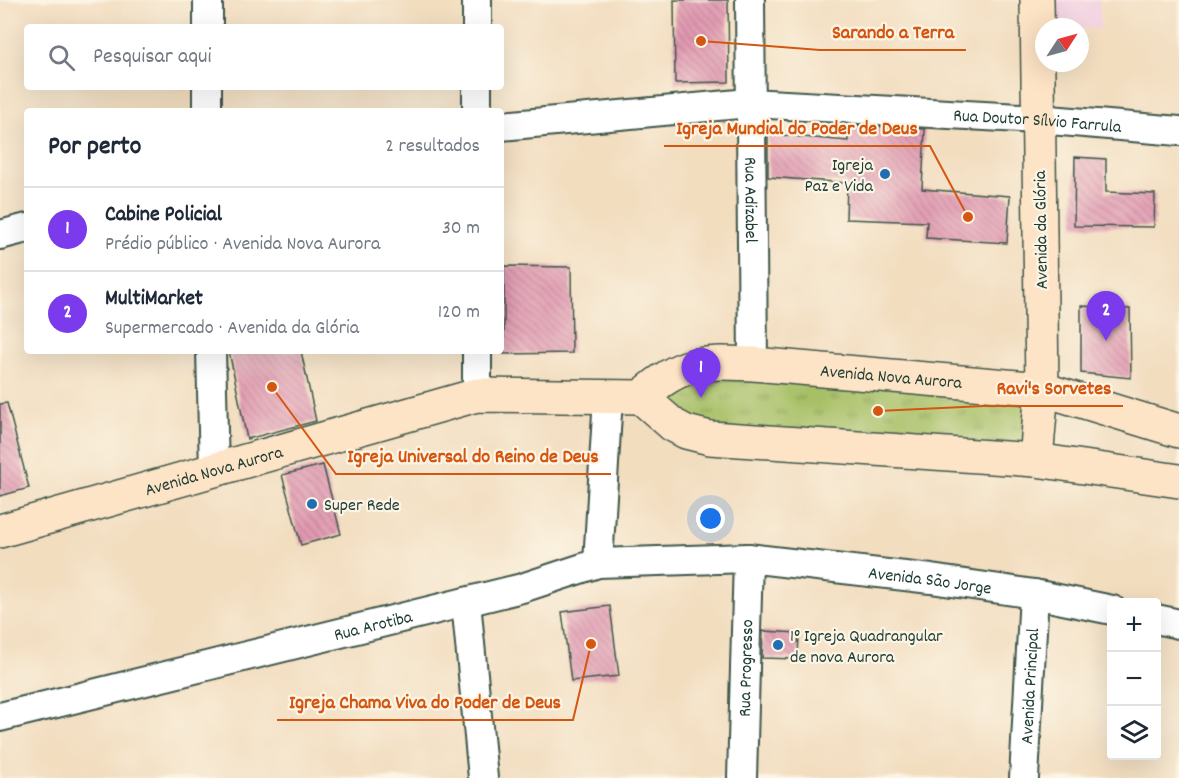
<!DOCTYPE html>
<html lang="pt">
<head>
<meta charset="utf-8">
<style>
  :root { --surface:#fff; --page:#f2f2f3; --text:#1f2937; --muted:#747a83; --line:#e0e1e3; --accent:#7c3aed }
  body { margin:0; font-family:Dekko,sans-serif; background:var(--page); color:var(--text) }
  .controls { position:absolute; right:18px; bottom:18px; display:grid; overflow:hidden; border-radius:6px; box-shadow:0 6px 24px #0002 }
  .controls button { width:54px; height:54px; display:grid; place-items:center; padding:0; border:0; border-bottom:2px solid var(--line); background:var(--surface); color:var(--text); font:30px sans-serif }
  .compass { position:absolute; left:1035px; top:18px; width:54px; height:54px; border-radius:50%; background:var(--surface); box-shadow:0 6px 24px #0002; rotate:54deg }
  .you { position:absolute; left:711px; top:519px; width:21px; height:21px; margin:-15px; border:4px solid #fff; border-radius:50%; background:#1a73e8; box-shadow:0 0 0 9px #1a73e833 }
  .badge { display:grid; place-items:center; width:39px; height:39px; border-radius:50%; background:var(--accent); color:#fff; font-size:20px; font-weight:700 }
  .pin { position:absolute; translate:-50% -50px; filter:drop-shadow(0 2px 3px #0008) }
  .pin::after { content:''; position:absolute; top:32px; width:21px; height:18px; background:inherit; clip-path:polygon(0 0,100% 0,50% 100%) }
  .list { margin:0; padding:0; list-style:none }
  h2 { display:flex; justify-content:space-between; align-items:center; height:78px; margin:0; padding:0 24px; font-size:26px }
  h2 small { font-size:20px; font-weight:400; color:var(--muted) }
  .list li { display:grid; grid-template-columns:39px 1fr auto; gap:18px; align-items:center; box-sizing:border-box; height:84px; padding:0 24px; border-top:2px solid var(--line) }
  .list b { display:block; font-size:22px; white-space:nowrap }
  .list p { margin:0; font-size:20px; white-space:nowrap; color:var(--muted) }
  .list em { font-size:20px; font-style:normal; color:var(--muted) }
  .icon { flex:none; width:33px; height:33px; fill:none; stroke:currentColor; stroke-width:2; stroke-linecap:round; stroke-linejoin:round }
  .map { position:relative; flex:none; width:1179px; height:778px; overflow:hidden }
  .search { position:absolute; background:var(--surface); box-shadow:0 6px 24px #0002; left:24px; top:24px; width:480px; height:66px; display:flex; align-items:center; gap:15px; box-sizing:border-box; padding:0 21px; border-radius:6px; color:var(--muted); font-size:22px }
  .panel { position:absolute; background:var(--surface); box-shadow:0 6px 24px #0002; left:24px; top:108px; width:480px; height:246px; border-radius:6px }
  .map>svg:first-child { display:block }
  .built { fill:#f2cfe2 }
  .park { fill:url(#park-tufts); stroke:#637e4d; stroke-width:1.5 }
  .building { fill:url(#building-back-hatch) }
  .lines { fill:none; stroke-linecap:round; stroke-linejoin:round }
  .street-casing { stroke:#3f5549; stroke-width:32 }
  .secondary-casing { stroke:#3f5549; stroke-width:36 }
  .street { stroke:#fff; stroke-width:28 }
  .secondary { stroke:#fee4c6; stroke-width:33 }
  .poi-dot { fill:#1f6fb2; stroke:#fcf5e5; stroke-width:2 }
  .labels { text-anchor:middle; stroke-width:4.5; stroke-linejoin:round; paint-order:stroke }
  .street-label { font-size:18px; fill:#1f3d34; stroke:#fcf5e5 }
  .poi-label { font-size:18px; fill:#1f3d34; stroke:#fcf5e5; text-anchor:start }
  .leader { fill:none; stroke:#d45610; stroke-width:2 }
  .callout-dot { fill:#d45610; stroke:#fcf5e5; stroke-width:2 }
  .callout-label { font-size:20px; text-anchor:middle; font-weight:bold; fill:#d45610; stroke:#fcf5e5; stroke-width:4.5; stroke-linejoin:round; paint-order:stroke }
</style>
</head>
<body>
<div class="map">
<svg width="1179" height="778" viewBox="0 0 1179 778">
  <defs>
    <pattern id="park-tufts" width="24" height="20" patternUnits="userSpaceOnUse" patternTransform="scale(1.5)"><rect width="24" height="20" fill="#a7c066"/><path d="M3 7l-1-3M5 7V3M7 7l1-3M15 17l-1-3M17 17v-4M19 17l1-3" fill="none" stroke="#879d55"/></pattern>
    <pattern id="building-back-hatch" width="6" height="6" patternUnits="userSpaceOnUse" patternTransform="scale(1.5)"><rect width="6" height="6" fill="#e197b0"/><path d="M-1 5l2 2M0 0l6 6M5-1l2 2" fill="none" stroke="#b67c90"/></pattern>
  </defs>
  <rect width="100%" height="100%" fill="#fcf5e5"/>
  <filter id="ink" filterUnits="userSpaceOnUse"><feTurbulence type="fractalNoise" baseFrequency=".0167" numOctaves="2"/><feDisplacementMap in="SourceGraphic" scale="12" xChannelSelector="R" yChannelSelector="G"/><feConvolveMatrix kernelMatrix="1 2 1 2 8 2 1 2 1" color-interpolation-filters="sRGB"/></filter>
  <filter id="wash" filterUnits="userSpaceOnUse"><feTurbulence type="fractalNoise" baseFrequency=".008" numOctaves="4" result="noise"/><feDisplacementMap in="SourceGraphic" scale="24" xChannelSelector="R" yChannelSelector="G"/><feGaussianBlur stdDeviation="1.35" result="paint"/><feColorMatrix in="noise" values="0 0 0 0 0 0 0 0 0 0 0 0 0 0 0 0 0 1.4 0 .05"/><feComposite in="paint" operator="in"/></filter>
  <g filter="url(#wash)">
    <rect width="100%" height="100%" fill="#f2ddbf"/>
    <path class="built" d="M1056,0H1099L1100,29L1057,27Z"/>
    <path class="park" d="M663,378L1042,389L1036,460L735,440L641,397Z"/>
    <g id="blocks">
      <path class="building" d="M674,0H728L729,82L675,83Z
        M849,125L925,129L922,189L1010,196L1007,243L926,238L927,222L846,219L847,183L768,177V134L848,141Z
        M1075,157L1106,159V192L1155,194L1154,227L1074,226Z
        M504,266L571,267L572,353L504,354Z
        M1081,306L1130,309L1131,378L1081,373Z
        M229,351H301L316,421L247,439Z
        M7,403L29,488L0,496V404Z
        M323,465L341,534L301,545L282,475Z
        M610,606L619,676L571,681L562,612Z
        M763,631L799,633L798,659L762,658Z"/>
    </g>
  </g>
  <g filter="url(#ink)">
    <use href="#blocks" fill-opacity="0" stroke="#3f5549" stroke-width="1.5"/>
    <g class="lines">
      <defs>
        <g id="street">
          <path id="s1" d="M750,0L753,364"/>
          <path d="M208,27V0"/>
          <path d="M477,27V0"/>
          <path d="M207,111V87"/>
          <path d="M477,111V87"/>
          <path id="s2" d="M501,126L749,103L1038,119L1179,131"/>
          <path d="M0,235L27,228"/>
          <path d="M211,351L214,470"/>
          <path d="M477,395V351"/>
          <path d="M598,563L608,397"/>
          <path d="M466,602L483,778"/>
          <path d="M1156,619L1179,624"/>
          <path id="s3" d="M0,717L522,588L598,563L748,558L931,579L1034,594L1112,610"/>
          <path id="s4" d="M742,778L748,558"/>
          <path id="s5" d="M1024,778L1034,594"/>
        </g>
        <g id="secondary">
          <path d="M641,397L673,425L686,432L710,438L1036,460L1179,481"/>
          <path d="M1036,460L1042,389L1037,0"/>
          <path id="s6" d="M0,531L477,395L641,397C684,360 699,362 753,364L1042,389L1179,431"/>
        </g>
      </defs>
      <use href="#street" class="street-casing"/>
      <use href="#secondary" class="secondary-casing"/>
      <use href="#street" class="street"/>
      <use href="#secondary" class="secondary"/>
    </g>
  </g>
  <g class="poi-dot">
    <circle cx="885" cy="174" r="6"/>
    <circle cx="312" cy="504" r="6"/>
    <circle cx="778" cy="645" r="6"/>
  </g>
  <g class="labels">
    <g class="street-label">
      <text dy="6" stroke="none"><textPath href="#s2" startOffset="538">Rua Doutor Sílvio Farrula</textPath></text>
      <text dy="6" stroke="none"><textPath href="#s1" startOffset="200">Rua Adizabel</textPath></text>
      <text transform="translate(1040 230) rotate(-91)" y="6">Avenida da Glória</text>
      <text dy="6" stroke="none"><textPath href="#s6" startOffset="920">Avenida Nova Aurora</textPath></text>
      <text dy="6" stroke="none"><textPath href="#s6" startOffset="222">Avenida Nova Aurora</textPath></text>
      <text dy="6" stroke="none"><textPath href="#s3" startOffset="951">Avenida São Jorge</textPath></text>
      <text dy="6" stroke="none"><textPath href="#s3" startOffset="384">Rua Arotiba</textPath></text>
      <text dy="6" stroke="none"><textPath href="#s4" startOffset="110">Rua Progresso</textPath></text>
      <text dy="6" stroke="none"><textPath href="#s5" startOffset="92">Avenida Principal</textPath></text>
    </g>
    <g class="poi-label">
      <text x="873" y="170" text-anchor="end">Igreja<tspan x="873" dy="21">Paz e Vida</tspan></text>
      <text x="324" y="510">Super Rede</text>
      <text x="790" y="641">1° Igreja Quadrangular<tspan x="790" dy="21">de nova Aurora</tspan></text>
    </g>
  </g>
  <path class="leader" d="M701 41L820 50H966M968 217L930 146H664M878 411L984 406H1123M272 387L336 474H611M591 644L573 720H277"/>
  <g class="callout-dot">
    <circle cx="701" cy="41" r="6"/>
    <circle cx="968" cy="217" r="6"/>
    <circle cx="878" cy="411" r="6"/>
    <circle cx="272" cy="387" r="6"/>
    <circle cx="591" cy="644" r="6"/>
  </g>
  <g class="callout-label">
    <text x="893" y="38">Sarando a Terra</text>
    <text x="797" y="134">Igreja Mundial do Poder de Deus</text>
    <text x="1054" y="394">Ravi's Sorvetes</text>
    <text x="473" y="462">Igreja Universal do Reino de Deus</text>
    <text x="425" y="708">Igreja Chama Viva do Poder de Deus</text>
  </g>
</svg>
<div class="controls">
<button>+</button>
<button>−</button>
<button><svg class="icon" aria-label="layers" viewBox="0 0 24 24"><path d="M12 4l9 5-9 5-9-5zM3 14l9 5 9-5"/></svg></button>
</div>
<svg class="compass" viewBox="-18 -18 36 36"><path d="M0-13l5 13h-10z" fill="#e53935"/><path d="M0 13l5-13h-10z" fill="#747a83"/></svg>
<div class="you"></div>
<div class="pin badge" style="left:701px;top:398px">1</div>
<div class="pin badge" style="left:1106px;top:341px">2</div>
<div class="search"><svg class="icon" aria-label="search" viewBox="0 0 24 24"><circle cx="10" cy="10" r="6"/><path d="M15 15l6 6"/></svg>Pesquisar aqui</div>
<section class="panel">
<h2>Por perto<small>2 resultados</small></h2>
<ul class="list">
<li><span class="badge">1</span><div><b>Cabine Policial</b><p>Prédio público · Avenida Nova Aurora</p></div><em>30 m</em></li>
<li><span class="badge">2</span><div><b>MultiMarket</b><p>Supermercado · Avenida da Glória</p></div><em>120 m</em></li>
</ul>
</section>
</div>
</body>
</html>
